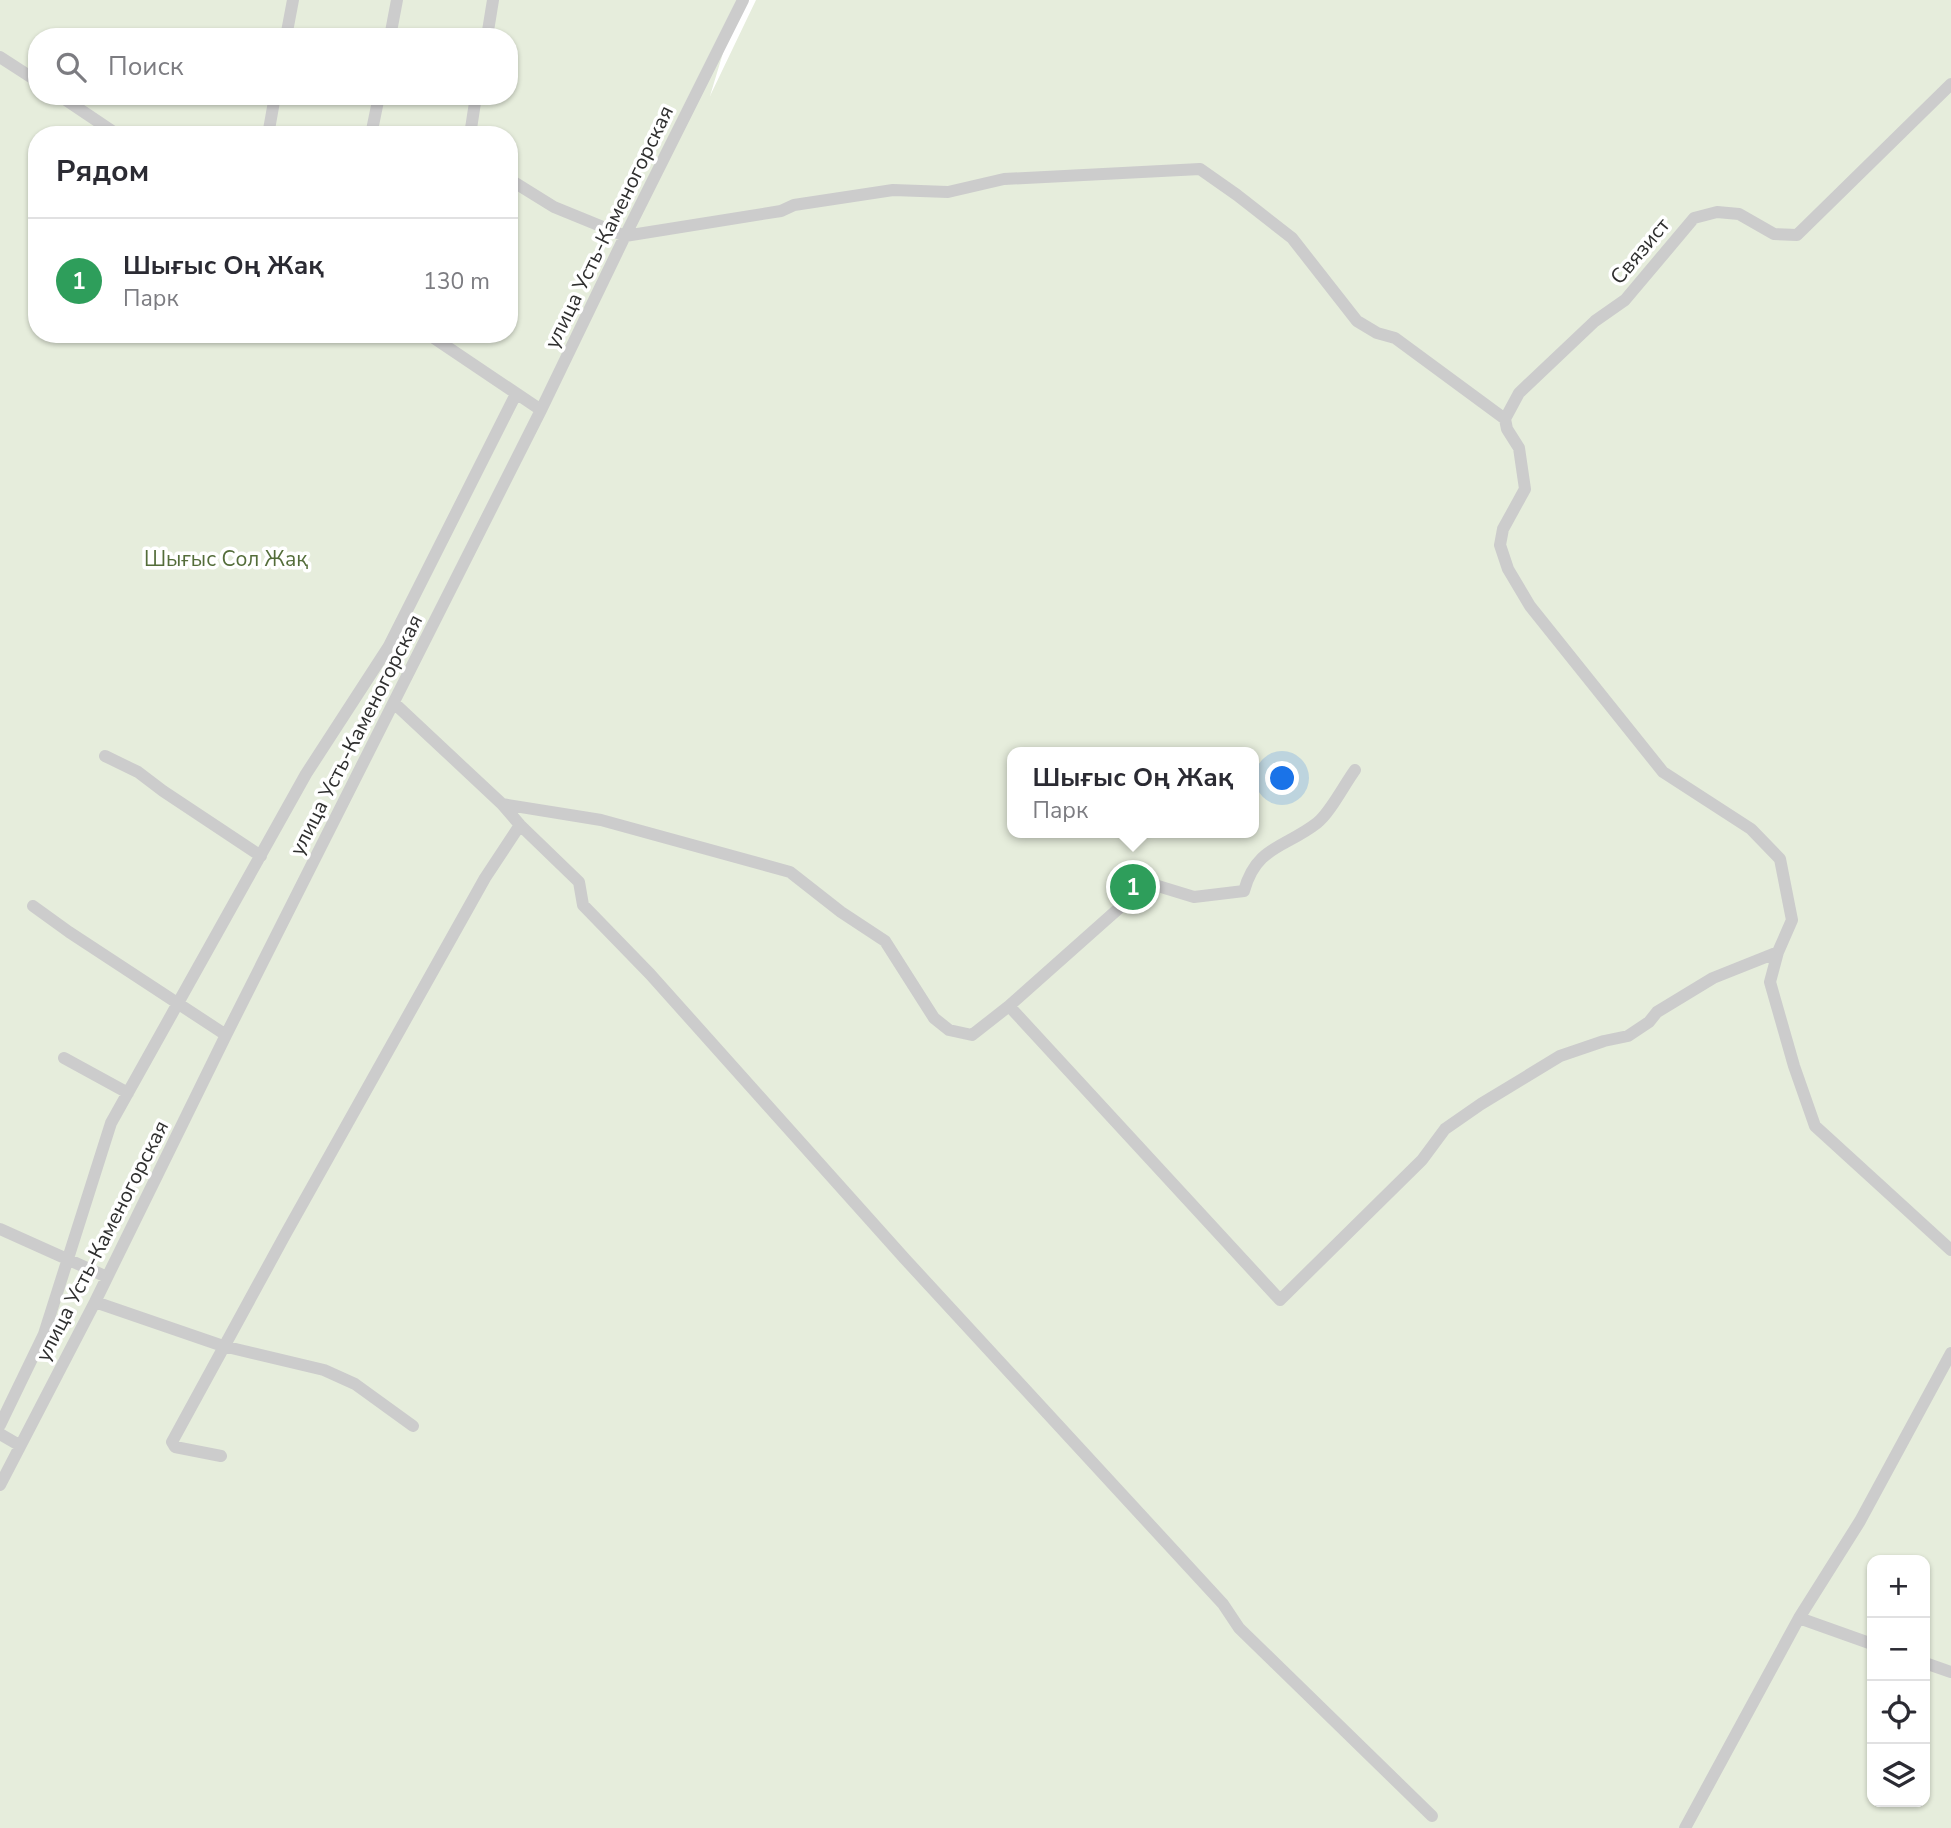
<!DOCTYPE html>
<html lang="ru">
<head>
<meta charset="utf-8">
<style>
  :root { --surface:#fff; --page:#f2f2f3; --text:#2b2b33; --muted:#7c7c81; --line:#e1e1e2; --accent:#ed2a40 }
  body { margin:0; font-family:"Nunito Sans",sans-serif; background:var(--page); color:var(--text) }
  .controls { position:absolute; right:21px; bottom:21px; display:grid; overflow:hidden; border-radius:14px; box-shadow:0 2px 5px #0004 }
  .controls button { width:63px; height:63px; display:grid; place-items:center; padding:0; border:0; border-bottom:2px solid var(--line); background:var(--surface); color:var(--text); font:35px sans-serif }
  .you { position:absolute; left:1283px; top:779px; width:24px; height:24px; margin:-18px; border:5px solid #fff; border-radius:50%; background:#1a73e8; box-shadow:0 0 0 10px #1a73e833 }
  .badge { display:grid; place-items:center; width:46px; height:46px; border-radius:50%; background:var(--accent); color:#fff; font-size:23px; font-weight:700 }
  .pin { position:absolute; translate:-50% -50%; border:4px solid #fff; box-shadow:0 2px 7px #0006 }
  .popup { position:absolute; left:1007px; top:747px; width:252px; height:91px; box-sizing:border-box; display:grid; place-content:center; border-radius:14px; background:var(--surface); filter:drop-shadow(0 2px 5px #0005); font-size:23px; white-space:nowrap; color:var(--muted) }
  .popup b { font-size:26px; color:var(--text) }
  .popup::after { content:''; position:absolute; left:50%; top:100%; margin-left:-14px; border:14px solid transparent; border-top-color:var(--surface) }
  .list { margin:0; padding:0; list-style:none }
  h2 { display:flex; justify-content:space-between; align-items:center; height:91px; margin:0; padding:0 28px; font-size:30px }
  h2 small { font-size:23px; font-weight:400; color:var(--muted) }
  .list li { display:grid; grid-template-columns:46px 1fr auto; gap:21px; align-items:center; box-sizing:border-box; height:126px; padding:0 28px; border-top:2px solid var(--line) }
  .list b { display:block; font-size:26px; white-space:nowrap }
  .list p { margin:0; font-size:23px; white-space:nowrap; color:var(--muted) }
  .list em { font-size:23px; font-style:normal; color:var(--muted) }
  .icon { flex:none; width:38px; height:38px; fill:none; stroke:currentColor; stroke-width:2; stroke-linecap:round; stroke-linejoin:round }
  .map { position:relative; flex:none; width:1951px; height:1828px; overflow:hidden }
  .search { position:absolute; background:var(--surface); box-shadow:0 2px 5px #0004; left:28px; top:28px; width:490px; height:77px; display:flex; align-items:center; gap:18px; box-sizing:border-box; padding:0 24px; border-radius:28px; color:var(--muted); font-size:26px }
  .panel { position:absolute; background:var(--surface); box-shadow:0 2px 5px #0004; left:28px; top:126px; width:490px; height:217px; border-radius:28px }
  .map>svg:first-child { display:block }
  .green { fill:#e6eddc; fill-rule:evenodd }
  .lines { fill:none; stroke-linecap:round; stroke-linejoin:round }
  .minor { stroke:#ccc; stroke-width:12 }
  .labels { text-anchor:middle; stroke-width:7; stroke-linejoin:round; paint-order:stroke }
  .street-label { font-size:21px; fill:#2f2f2f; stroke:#fff }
  .park-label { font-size:21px; fill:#546d3a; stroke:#fff }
</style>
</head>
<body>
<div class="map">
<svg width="1951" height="1828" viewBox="0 0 1951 1828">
  <rect width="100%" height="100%" fill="#fff"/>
  <path class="green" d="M0,0H739L710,96L756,0H1951V1828H0ZM37,37H509V96H37ZM37,135H509V334H37ZM1012,752H1254V833H1012ZM1872,1560H1925V1802H1872Z"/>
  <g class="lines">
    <path class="minor" d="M286,37L293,0
      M390,37L397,0
      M487,37L493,0
      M0,57L37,81
      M60,96L118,135
      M268,135L275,96
      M371,135L379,96
      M470,135L476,96
      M509,179L554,207L625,236L781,211L794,205L893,190L948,192L1004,179L1200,169L1237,195L1292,238L1357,321L1377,333L1395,338L1505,419L1507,429L1519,448L1525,489L1503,529L1500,545L1508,569L1530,606L1663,772L1751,829L1780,859L1792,920L1778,952L1770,982L1794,1066L1815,1126L1951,1250
      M428,334L541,410
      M1505,419L1519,393L1595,321L1625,300L1694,218L1717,212L1739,214L1774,234L1797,235L1951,84
      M394,703L502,804L520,825L579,882L583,905L650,974L905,1259L1223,1604L1239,1628L1432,1816
      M105,756L138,772L163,791L261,856
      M502,804L601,820L790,872L841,912L885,941L934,1018L949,1030L972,1035L1009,1006L1280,1300L1422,1160L1445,1129L1481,1104L1560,1056L1604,1041L1628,1036L1649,1022L1657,1012L1713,978L1778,952
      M33,906L69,932L226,1035
      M1009,1006L1135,894L1158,886L1194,897L1244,891C1256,846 1285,848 1317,823C1330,813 1344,785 1355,770
      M64,1058L128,1093
      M0,1229L107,1277
      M95,1302L223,1346L324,1370L355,1384L413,1426
      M0,1425L44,1334L111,1123L306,774L389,646L516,394
      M0,1434L19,1445
      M221,1456L175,1447L172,1442L285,1235L485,878L520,825
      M0,1485L95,1302L226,1035L541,410L625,236L743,0
      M1799,1618L1872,1644
      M1925,1663L1951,1672
      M1685,1828L1799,1618L1860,1521L1951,1353"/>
  </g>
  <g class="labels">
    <g class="street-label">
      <text transform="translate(609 227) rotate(-64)" y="7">улица Усть-Каменогорская</text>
      <text transform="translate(1640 251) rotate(-50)" y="7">Связист</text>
      <text transform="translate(356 735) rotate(-63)" y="7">улица Усть-Каменогорская</text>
      <text transform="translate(102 1241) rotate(-63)" y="7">улица Усть-Каменогорская</text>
    </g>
    <g class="park-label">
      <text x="226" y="566">Шығыс Сол Жақ</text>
    </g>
  </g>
</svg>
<div class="controls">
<button>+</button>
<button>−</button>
<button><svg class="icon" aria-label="locate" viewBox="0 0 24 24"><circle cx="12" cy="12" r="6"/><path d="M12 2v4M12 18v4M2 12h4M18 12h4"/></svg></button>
<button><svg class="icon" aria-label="layers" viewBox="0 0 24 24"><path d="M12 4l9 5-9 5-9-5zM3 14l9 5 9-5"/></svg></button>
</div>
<div class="you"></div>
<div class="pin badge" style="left:1133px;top:887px;background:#2e9e5b">1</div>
<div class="popup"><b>Шығыс Оң Жақ</b>Парк</div>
<div class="search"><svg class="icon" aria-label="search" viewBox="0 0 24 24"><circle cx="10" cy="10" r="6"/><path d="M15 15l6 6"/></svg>Поиск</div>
<section class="panel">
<h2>Рядом<small></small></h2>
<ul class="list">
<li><span class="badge" style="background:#2e9e5b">1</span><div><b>Шығыс Оң Жақ</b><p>Парк</p></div><em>130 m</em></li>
</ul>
</section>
</div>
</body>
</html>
